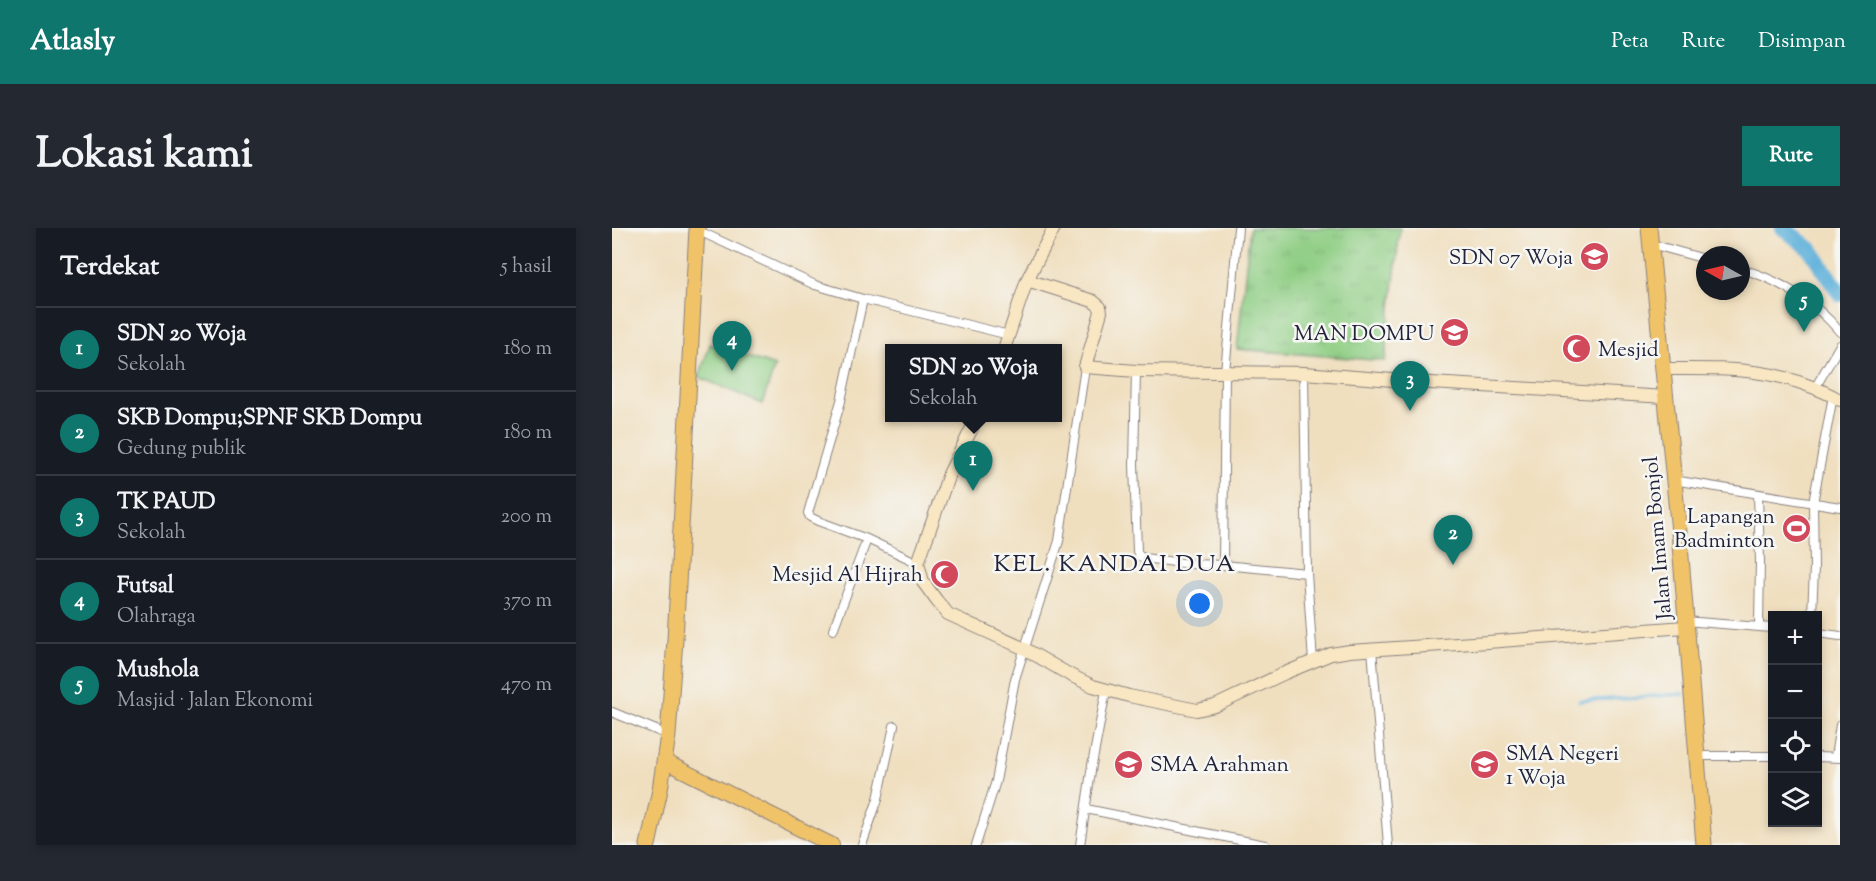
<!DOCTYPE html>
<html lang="id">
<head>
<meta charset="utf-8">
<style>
  :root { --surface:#171b24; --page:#242831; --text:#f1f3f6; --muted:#9ea1a6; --line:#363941; --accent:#0f766e }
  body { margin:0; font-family:"Sorts Mill Goudy",serif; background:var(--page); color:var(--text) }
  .controls { position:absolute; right:18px; bottom:18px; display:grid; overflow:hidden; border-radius:0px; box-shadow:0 3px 9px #0003 }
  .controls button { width:54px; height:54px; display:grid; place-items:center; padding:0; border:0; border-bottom:2px solid var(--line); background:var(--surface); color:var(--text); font:30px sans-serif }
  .compass { position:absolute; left:1084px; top:18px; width:54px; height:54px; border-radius:50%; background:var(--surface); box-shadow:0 3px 9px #0003; rotate:278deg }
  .you { position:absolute; left:588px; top:376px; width:21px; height:21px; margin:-15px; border:4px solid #fff; border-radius:50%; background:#1a73e8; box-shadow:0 0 0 9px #1a73e833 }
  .badge { display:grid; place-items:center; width:39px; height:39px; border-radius:50%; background:var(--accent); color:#fff; font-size:20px; font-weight:700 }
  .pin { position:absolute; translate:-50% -50px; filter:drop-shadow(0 2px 3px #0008) }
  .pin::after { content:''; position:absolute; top:32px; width:21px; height:18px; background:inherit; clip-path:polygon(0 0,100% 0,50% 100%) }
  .popup { position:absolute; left:273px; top:116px; width:177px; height:78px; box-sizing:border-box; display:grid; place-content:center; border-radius:0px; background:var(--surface); filter:drop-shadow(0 2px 4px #0005); font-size:20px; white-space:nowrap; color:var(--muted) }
  .popup b { font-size:22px; color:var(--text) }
  .popup::after { content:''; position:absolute; left:50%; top:100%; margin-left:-12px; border:12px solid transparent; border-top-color:var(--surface) }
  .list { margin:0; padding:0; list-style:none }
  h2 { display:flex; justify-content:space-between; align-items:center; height:78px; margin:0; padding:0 24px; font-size:26px }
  h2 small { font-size:20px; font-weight:400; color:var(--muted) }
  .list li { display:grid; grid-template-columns:39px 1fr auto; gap:18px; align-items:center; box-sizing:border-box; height:84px; padding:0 24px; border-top:2px solid var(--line) }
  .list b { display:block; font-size:22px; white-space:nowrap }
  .list p { margin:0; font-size:20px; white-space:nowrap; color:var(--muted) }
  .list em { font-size:20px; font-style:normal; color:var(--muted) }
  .icon { flex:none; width:33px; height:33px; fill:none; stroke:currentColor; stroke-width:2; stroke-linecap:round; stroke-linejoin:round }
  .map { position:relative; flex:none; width:1228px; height:617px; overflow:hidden; border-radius:0px }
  header { display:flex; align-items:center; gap:36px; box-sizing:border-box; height:84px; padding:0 30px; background:var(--accent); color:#fff }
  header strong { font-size:28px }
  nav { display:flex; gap:33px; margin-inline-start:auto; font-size:21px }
  .intro { display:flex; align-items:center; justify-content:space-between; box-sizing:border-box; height:144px; padding:0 36px }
  h1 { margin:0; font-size:42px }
  .button { padding:15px 27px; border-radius:0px; background:var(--accent); color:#fff; font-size:21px; font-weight:700 }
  main { display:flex; gap:36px; padding:0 36px }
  aside { flex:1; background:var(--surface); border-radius:0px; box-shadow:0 3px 9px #0003 }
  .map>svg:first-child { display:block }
  .grass { fill:url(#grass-tufts); stroke:#587860; stroke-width:1.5 }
  .garden { fill:#8fce84; stroke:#587860; stroke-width:1.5 }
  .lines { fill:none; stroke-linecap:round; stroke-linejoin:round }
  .stream { stroke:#5fb1da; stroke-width:3 }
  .river { stroke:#5fb1da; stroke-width:16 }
  .street-casing { stroke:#89807d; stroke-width:10 }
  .secondary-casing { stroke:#89807d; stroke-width:14 }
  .primary-casing { stroke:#89807d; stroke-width:16 }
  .highway-casing { stroke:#89807d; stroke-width:17 }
  .street { stroke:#fff; stroke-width:8 }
  .secondary { stroke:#f9e7c3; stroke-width:12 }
  .primary { stroke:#f1c369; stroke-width:14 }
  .highway { stroke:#f1c369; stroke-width:15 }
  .labels { text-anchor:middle; stroke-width:5; stroke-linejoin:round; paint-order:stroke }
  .poi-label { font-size:21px; fill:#22223b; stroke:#f6f6f2; text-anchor:end }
  .street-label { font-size:21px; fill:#22223b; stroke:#f6f6f2 }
  .quarter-label { font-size:24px; letter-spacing:1.5px; fill:#22223b; stroke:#f6f6f2 }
</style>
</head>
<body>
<header>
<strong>Atlasly</strong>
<nav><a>Peta</a><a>Rute</a><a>Disimpan</a></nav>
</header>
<div class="intro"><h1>Lokasi kami</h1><a class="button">Rute</a></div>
<main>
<aside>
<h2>Terdekat<small>5 hasil</small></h2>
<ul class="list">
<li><span class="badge">1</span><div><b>SDN 20 Woja</b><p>Sekolah</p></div><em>180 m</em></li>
<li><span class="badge">2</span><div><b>SKB Dompu;SPNF SKB Dompu</b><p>Gedung publik</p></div><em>180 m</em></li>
<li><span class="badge">3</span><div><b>TK PAUD</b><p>Sekolah</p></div><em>200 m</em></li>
<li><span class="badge">4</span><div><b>Futsal</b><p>Olahraga</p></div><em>370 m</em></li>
<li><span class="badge">5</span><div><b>Mushola</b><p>Masjid · Jalan Ekonomi</p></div><em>470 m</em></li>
</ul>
</aside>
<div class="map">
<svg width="1228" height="617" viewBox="0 0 1228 617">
  <defs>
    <pattern id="grass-tufts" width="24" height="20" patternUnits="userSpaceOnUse" patternTransform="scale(1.5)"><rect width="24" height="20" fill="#8fce84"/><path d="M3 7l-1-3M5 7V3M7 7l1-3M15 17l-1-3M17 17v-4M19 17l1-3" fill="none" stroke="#7bb173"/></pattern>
  </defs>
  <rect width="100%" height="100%" fill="#f6f6f2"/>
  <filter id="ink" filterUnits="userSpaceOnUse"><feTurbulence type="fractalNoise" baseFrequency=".0167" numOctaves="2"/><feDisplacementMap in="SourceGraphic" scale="12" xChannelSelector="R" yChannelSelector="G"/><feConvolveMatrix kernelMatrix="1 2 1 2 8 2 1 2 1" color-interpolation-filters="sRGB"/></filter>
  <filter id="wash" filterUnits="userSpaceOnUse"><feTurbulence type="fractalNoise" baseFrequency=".008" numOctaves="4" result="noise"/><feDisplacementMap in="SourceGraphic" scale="24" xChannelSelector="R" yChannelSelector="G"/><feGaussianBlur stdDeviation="1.35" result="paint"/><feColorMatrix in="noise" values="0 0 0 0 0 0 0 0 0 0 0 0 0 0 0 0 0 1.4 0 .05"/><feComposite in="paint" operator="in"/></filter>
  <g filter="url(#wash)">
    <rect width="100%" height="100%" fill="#f0dfbf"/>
    <path class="grass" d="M638,0H788L773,133L625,121Z"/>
    <path class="garden" d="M98,116L163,138L150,176L87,149Z"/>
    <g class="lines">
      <path class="stream" d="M967,473L1072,466"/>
      <path class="river" d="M1171,0L1198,21L1228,66"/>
    </g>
  </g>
  <g filter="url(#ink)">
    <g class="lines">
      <defs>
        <path id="street" d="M626,0L613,144L611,337L695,345
          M85,2L203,57L251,71L229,173L196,285L198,289L206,293L255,311L306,335
          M1039,16L1093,31
          M1129,41C1164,50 1205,75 1228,104
          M251,71L397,107
          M524,143L522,236L525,323L527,328L532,330L578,336L611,337
          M692,145L695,345L701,434
          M1203,160L1228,117
          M1061,252L1228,279
          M1146,266L1148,333L1147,398
          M1200,388L1202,339L1201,275L1221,168
          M1073,393L1160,400
          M221,402L255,311
          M1206,405L1228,408
          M760,421L776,617
          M0,484L56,507
          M1084,528H1160
          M1206,529L1228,530
          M1223,529L1228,497
          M474,581L653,617
          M250,617L266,571L282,498
          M364,617L384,553L403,451L447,313L473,139
          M468,617L480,537L494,463"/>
        <path id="secondary" d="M415,52L481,73L488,79L489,84L473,139L524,143L692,145L819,155L1054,169
          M392,121L415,52L442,0
          M1052,141C1084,141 1117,140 1149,145C1173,148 1207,160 1228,172
          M365,190L337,246L306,335L311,354L325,373L336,386L413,421L458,447L481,458L517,468L585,482L603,478L673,445L719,426L738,423L876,414L1073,399"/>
        <path id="primary" d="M52,533L220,617"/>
        <path id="highway" d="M1037,0L1067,304L1092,617
          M36,617L48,562L56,507L63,412L85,0"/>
      </defs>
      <use href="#street" class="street-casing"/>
      <use href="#secondary" class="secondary-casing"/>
      <use href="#primary" class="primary-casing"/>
      <use href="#highway" class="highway-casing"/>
      <use href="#street" class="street"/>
      <use href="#secondary" class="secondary"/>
      <use href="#primary" class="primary"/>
      <use href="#highway" class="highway"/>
    </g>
  </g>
  <defs>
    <symbol id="school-disc" viewBox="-11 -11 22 22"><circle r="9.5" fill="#d1495b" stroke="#f6f6f2"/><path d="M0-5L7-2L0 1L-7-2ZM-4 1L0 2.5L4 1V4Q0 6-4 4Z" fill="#fff"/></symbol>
    <symbol id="mosque-disc" viewBox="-11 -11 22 22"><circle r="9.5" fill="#d1495b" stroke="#f6f6f2"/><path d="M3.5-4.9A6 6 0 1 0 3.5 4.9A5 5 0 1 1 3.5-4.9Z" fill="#fff"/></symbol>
    <symbol id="stadium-disc" viewBox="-11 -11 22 22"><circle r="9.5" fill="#d1495b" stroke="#f6f6f2"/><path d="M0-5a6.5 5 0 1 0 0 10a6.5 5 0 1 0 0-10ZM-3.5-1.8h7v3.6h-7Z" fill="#fff"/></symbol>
  </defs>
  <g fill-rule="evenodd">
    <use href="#school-disc" x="966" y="12" width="33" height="33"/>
    <use href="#school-disc" x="826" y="88" width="33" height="33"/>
    <use href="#mosque-disc" x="948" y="104" width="33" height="33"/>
    <use href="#stadium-disc" x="1168" y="284" width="33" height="33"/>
    <use href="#mosque-disc" x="316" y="330" width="33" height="33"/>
    <use href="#school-disc" x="500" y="520" width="33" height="33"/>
    <use href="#school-disc" x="856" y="520" width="33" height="33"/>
  </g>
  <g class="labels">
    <g class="poi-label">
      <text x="961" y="36">SDN 07 Woja</text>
      <text x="822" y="112">MAN DOMPU</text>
      <text x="986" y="128" text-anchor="start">Mesjid</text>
      <text x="1163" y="295">Lapangan<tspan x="1163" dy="24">Badminton</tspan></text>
      <text x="311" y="353">Mesjid Al Hijrah</text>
      <text x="894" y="532" text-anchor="start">SMA Negeri<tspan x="894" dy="24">1 Woja</tspan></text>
      <text x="538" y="543" text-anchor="start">SMA Arahman</text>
    </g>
    <g class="street-label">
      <text transform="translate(1045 310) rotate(-95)" y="7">Jalan Imam Bonjol</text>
    </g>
    <g class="quarter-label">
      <text x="503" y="343">KEL. KANDAI DUA</text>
    </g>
  </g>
</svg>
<div class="controls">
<button>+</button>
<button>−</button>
<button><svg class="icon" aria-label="locate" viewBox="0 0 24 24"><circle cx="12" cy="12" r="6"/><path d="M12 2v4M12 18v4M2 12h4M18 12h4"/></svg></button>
<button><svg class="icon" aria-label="layers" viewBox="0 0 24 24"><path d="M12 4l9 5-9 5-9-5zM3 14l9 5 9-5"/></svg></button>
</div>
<svg class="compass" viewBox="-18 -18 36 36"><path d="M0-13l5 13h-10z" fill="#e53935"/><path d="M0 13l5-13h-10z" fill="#9ea1a6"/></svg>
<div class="you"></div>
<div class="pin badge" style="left:361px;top:263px">1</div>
<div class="popup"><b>SDN 20 Woja</b>Sekolah</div>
<div class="pin badge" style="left:841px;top:337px">2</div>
<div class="pin badge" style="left:798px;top:183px">3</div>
<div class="pin badge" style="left:120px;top:143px">4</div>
<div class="pin badge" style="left:1192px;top:104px">5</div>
</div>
</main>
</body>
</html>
